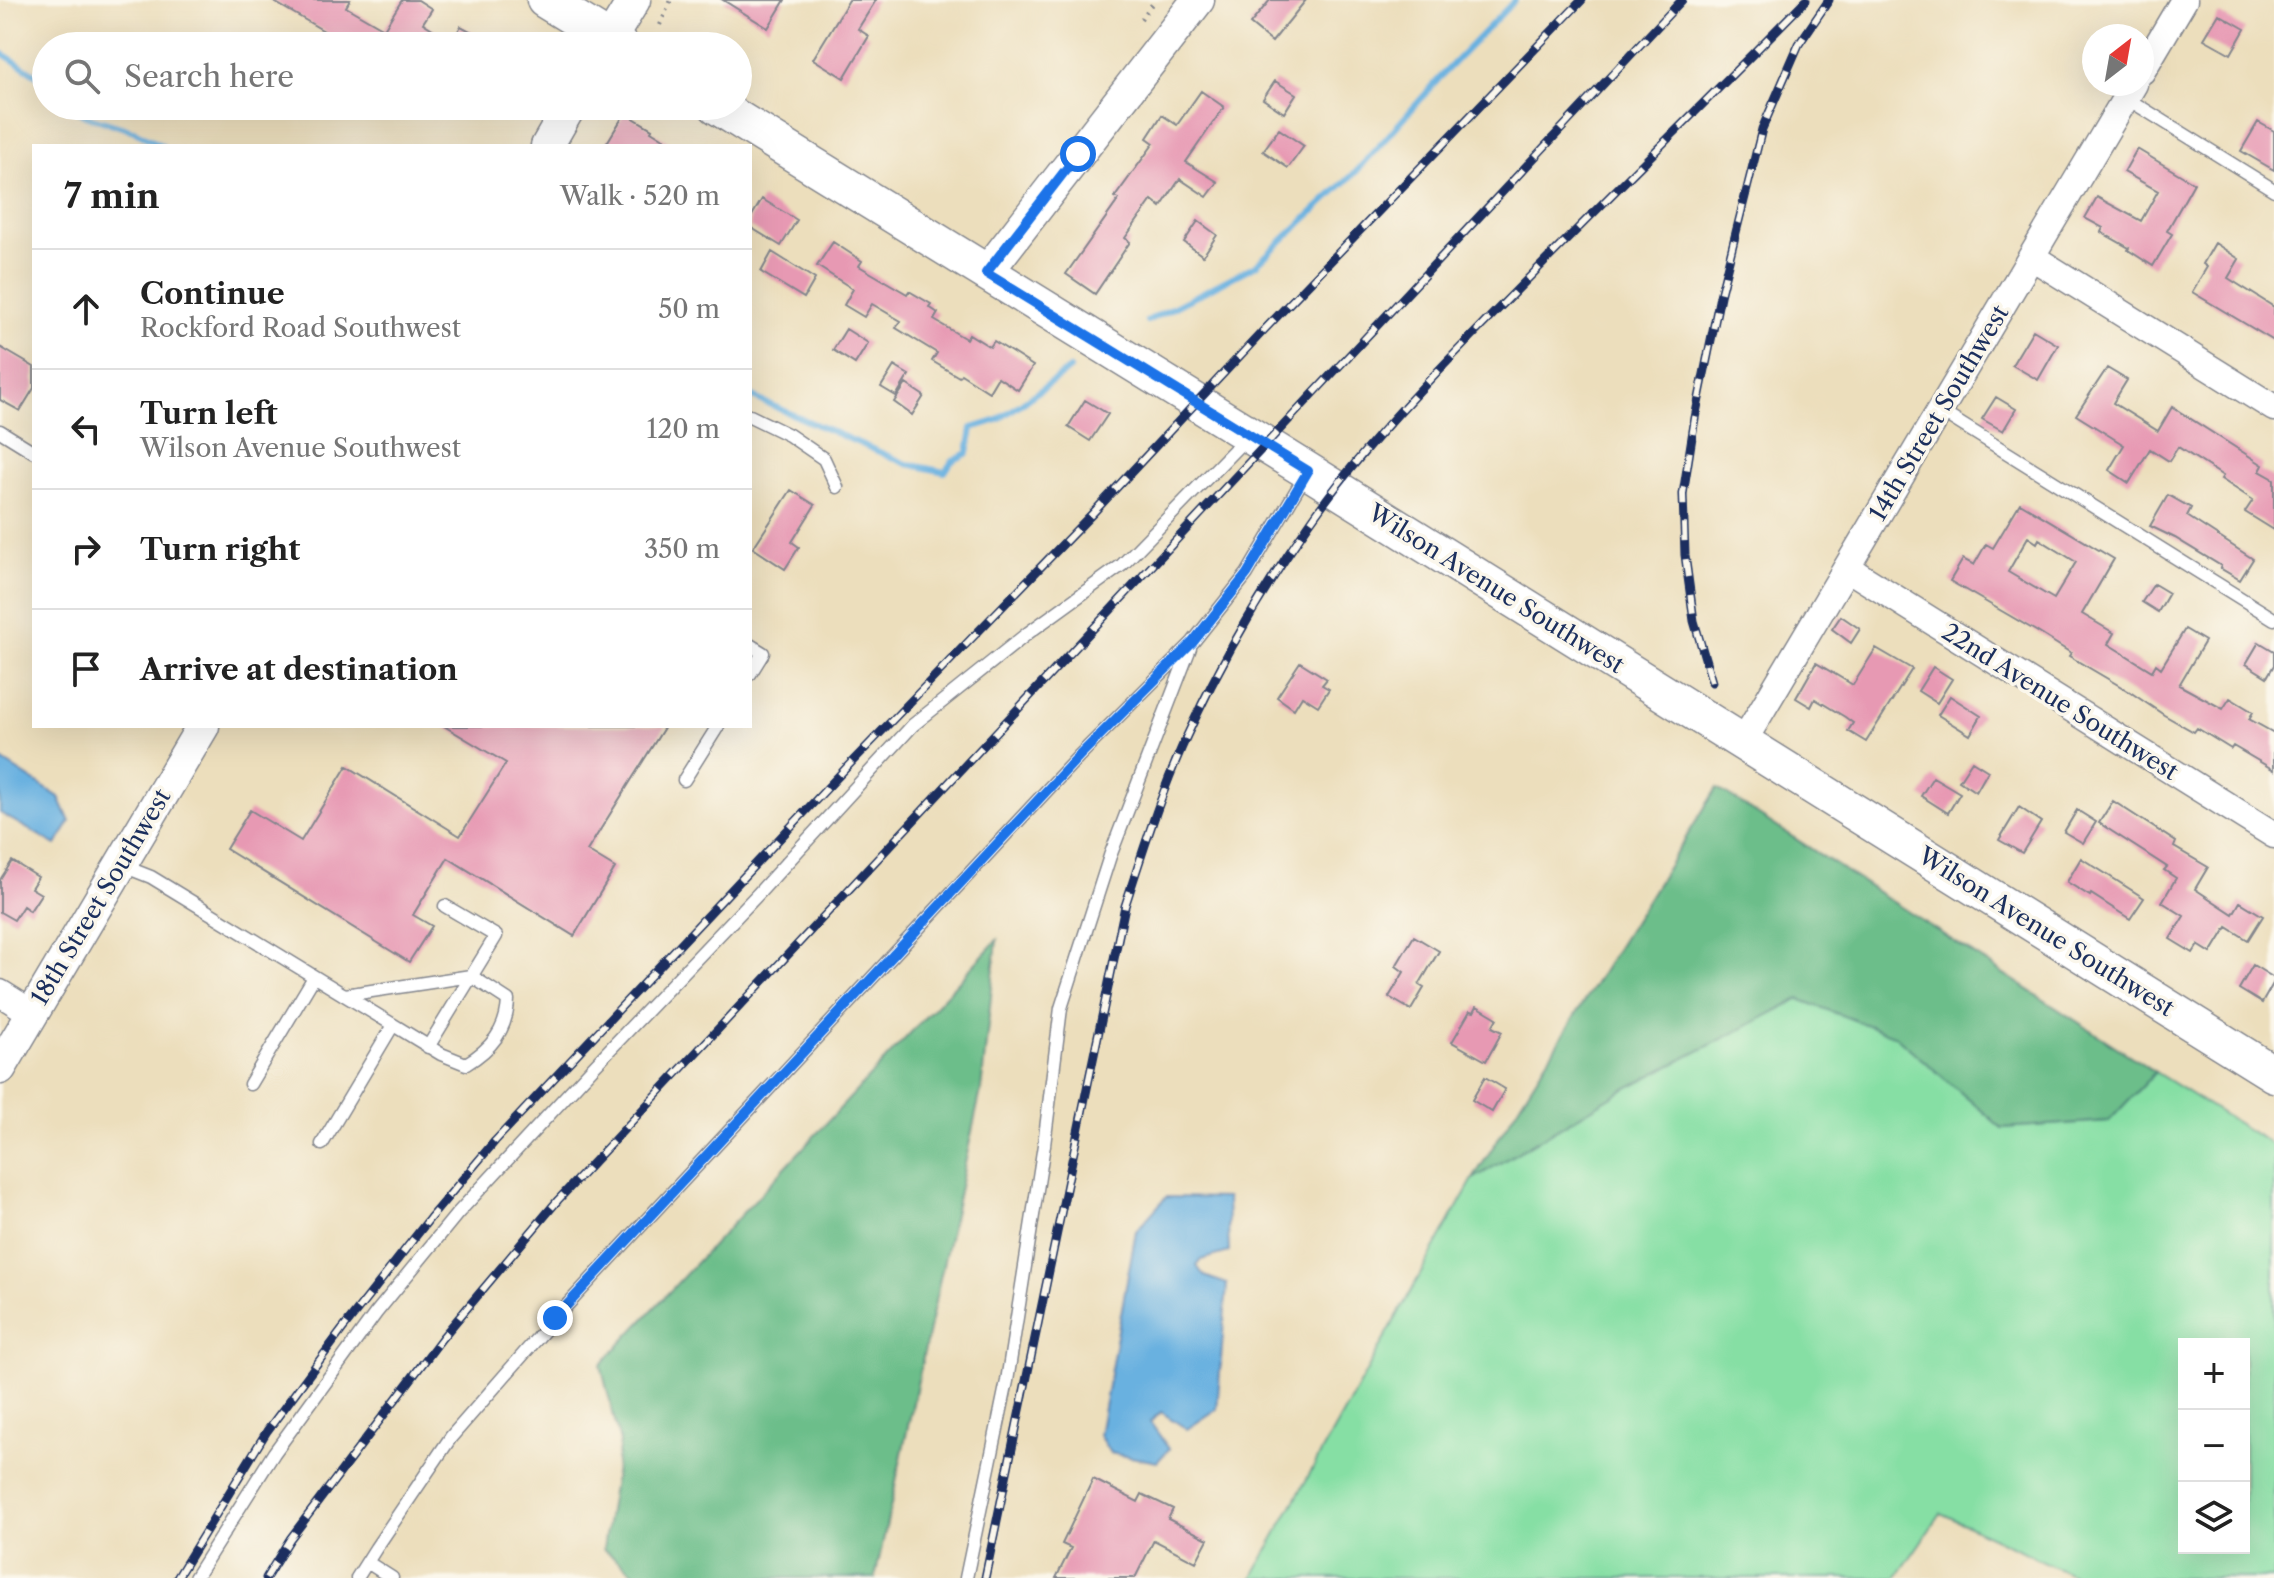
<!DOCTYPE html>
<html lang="en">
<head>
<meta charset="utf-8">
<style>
  :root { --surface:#fff; --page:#f6f6f6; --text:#222; --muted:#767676; --line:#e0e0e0 }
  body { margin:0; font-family:"Libre Caslon Text",serif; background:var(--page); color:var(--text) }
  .controls { position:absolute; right:24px; bottom:24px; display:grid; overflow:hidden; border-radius:0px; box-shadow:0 8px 32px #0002 }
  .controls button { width:72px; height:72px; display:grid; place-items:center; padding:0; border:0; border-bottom:2px solid var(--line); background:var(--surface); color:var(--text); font:40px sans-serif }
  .compass { position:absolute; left:2082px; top:24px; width:72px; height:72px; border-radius:50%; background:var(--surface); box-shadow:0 8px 32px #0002; rotate:31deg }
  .stop { position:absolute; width:24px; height:24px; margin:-18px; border:6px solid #1a73e8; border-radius:50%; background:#fff }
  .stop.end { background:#1a73e8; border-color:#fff; box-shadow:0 2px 8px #0008 }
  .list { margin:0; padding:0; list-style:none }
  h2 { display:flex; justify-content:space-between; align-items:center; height:104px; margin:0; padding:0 32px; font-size:34px }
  h2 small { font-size:26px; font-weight:400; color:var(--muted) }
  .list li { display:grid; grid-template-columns:52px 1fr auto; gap:24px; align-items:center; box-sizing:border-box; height:120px; padding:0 32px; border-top:2px solid var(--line) }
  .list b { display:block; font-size:30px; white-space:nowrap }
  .list p { margin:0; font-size:26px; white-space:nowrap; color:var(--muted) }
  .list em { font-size:26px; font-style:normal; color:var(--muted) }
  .icon { flex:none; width:44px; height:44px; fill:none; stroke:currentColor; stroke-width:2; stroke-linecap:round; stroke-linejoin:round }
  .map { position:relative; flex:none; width:2274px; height:1578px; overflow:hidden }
  .search { position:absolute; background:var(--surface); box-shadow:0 8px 32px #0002; left:32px; top:32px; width:720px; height:88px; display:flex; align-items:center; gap:20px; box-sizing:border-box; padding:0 28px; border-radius:44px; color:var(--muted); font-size:30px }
  .panel { position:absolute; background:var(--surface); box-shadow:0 8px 32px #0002; left:32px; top:144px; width:720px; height:584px; border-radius:0px }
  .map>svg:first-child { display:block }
  .green { fill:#86dfa4; stroke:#508781; stroke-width:2; fill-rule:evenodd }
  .forest { fill:#6cbe8a; stroke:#447674; stroke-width:2 }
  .water { fill:#69b1e0; stroke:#42709f; stroke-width:2 }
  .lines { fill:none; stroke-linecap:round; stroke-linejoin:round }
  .stream { stroke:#69b1e0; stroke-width:6 }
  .building { fill:#e799b3; fill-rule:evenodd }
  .service-casing { stroke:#84868d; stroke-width:15 }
  .minor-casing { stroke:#84868d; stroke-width:29 }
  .tertiary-casing { stroke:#84868d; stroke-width:35 }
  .secondary-casing { stroke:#84868d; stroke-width:39 }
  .path { stroke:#84868d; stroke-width:4; stroke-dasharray:2 6; stroke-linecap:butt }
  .service { stroke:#fff; stroke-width:12 }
  .minor { stroke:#fff; stroke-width:26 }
  .tertiary { stroke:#fff; stroke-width:32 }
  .secondary { stroke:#fff; stroke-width:36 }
  .rail-casing { stroke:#1b2f5e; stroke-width:9 }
  .rail { stroke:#fbf7ec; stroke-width:6; stroke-dasharray:18; stroke-linecap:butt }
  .route { stroke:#1a73e8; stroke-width:10 }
  .labels { text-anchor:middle; stroke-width:7; stroke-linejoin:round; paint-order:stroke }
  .street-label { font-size:24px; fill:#1b2f5e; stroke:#fbf7ec }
</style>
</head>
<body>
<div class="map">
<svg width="2274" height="1578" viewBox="0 0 2274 1578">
  <rect width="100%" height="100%" fill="#fbf7ec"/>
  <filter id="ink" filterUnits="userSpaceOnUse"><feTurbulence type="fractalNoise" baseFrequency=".0125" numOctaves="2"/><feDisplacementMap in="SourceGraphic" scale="16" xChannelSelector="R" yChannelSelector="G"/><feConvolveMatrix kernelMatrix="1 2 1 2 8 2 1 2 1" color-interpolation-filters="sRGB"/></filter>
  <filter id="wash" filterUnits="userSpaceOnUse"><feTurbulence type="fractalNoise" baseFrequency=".006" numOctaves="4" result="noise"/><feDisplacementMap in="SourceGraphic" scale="32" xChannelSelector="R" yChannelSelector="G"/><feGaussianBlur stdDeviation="1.8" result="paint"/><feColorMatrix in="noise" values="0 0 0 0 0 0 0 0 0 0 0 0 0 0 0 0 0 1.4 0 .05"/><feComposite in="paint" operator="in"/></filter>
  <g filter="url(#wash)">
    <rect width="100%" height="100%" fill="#ecdebc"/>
    <path class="green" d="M1799,999L1894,1035L2002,1128L2109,1121L2155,1072L2274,1146V1578H2079L1941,1513L1896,1578H1252L1473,1179L1619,1092ZM2184,1344H2244V1548H2184Z"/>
    <path class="forest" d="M1717,788L2155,1072L2109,1121L2002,1128L1894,1035L1799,999L1619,1092L1473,1179Z
      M997,940L981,1090L875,1578H642L603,1549L620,1442L601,1365Z"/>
    <path class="water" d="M0,759L59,797L70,822L56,845L0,813Z
      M1166,1197L1227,1198L1229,1252L1201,1260L1197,1266L1204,1276L1227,1284L1217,1409L1187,1429L1161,1412L1150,1422L1169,1449L1157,1462L1110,1453L1099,1435L1136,1231Z"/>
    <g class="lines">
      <path class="stream" d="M0,52L46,81
        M73,106L83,115L134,131L162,146
        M1147,321L1256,265L1356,172L1445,72L1515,0
        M750,396L907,464L945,472L952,461L968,453L972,428L998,420L1070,369"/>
    </g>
    <g id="blocks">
      <path class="building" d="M271,0H350L346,7L384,29L402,0H418L432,9L423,23L452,41L461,26L498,46H331L336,38Z
        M723,0H785L768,28Z
        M849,0H876L858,29L869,36L844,78L813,59Z
        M1270,0H1306L1272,42L1250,24Z
        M2219,14L2245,29L2231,54L2204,39Z
        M1275,81L1296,94L1284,113L1263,99Z
        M1201,91L1224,107L1186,162L1218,182L1207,197L1180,179L1161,207L1152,200L1125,238L1130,242L1095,294L1066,274L1119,199L1115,197L1154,143L1147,138L1162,115L1177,125Z
        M625,113L652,129L651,131L675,146H605Z
        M2258,122L2274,131V170L2241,151Z
        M1279,129L1304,146L1288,168L1263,151Z
        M2137,149L2194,183L2167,231L2172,234L2153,266L2128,250L2129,248L2101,232L2103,228L2085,218L2097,197L2141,221L2158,191L2124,172Z
        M762,199L797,220L781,246L750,227V219Z
        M1198,221L1217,235L1203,256L1184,242Z
        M833,242L862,261L859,266L907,294L909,291L931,304L929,307L938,313L934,320L966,339L969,334L990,347L994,341L1033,366L1018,390L998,377L989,392L961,374L959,377L932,361L937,353L896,328L901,321L872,304L864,317L844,305L853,289L817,266Z
        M2215,243L2239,259L2228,278L2274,307V341L2192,292L2207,267L2203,264Z
        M772,252L815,279L804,298L761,272Z
        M846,329L868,343L855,364L833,350Z
        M2033,330L2058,345L2038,380L2012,365Z
        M0,347L34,367V388L20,411L0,400Z
        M894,366L909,375L896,396L881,387Z
        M2107,368L2127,380L2113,403L2158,431L2172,407L2263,465L2260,471L2274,479V530L2245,512L2253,500L2221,479L2223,476L2178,447L2169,461L2150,449L2129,483L2109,470L2124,445L2076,415Z
        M906,384L924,396L912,415L894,402Z
        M1996,397L2016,409L2003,431L1982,419Z
        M1085,400L1108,414L1090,441L1068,427Z
        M791,490L815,505L792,542L799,547L785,569L753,548Z
        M2168,495L2191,508L2187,516L2253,559L2240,580L2220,568L2221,566L2175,538L2150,526Z
        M2020,503L2114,559L2082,614L2114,633L2108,644L2152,671L2156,664L2161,668L2185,629L2205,641L2179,685L2223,709L2230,698L2253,712L2249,719L2274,733V770L2233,746L2231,749L2197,728L2194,732L2164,715L2130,692L2069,656L2071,653L2036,631L1950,581L1963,559L1974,565L1986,544L1993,548ZM2028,537L2037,543L2039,539L2076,562L2054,599L2008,572Z
        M2154,584L2169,593L2158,612L2142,602Z
        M1841,616L1860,629L1851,643L1832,629Z
        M2259,642L2274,651V665L2267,677L2246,664Z
        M1876,648L1912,669L1866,742L1848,731L1853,723L1845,717L1815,699L1811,707L1796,698L1816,663L1853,685Z
        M1300,662L1327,679L1322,685L1329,689L1318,706L1302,696L1294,709L1277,697Z
        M1933,667L1952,679L1937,703L1918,691Z
        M1950,696L1981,716L1970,735L1938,715Z
        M444,726H665L587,851L615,868L574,936L448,858L413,915L432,926L409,962L226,849L250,810L301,841L347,766L460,836L506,763Z
        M1972,761L1988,771L1976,792L1959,781Z
        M1933,777L1960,793L1948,813L1921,796Z
        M2113,801L2176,842L2174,847L2208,867L2195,889L2233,914L2240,902L2263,916L2248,940L2227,927L2211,953L2198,945L2193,953L2170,939L2184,916L2162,902L2176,878L2164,870L2167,867L2099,823Z
        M2019,807L2041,822L2022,853L1999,840Z
        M2077,810L2096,822L2083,843L2064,832Z
        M2081,858L2144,898L2130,919L2091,894L2090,896L2067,882Z
        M12,861L38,877L31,888L41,894L30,911L23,906L14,920L0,912V880Z
        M1414,936L1439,951L1419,985L1424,988L1411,1010L1389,997L1404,972L1396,966Z
        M2253,965L2274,978V982L2262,1003L2239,989Z
        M1477,1006L1497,1018L1492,1027L1502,1032L1486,1061L1452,1042L1470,1011L1474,1012Z
        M1485,1077L1505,1089L1492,1112L1472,1100Z
        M1093,1479L1138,1502L1142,1494L1173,1509L1168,1519L1208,1539L1196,1562L1154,1540L1135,1578H1056L1071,1548L1062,1544Z"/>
    </g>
  </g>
  <g filter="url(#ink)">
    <use href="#blocks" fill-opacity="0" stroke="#84868d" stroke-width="2"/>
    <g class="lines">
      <defs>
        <path id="service" d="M2126,98L2274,190
          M1940,411L2274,619
          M750,416L789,435L824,459L837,487
          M0,431L34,452
          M750,645L763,653L750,674
          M684,780L718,726
          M123,866L151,877L441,1054L466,1064C491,1049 507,1030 508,1000L471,976L345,995
          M428,1047L496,936L445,906
          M250,1084L314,977
          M322,1144L393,1025
          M367,1562L392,1578
          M195,1578L274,1453L376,1313L457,1214L594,1066L758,894L913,725L1028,633L1122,565L1248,436
          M357,1578L376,1548L451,1437L555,1318L1079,756L1193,642L1247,574L1306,474
          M966,1578L1007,1381L1044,1145L1061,1008L1110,856L1190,648"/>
        <path id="minor" d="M2142,71L2184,0
          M2032,257L2274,408
          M1847,568L2274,835
          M1743,742L2134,84
          M0,993L32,1013"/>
        <path id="tertiary" d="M606,46L634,0
          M547,146L570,106
          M986,273L1198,0
          M0,1068L203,726"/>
        <path id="secondary" d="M545,0L620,46
          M717,106L1308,471L2274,1074"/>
      </defs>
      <use href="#service" class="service-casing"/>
      <use href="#minor" class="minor-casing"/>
      <use href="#tertiary" class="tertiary-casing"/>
      <use href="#secondary" class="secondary-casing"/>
      <path class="path" d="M1141,19L1155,0
        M660,25L671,0"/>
      <use href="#service" class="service"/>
      <use href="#minor" class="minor"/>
      <use href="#tertiary" class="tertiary"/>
      <use href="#secondary" class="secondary"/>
      <defs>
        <path id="rail" d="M1712,682L1694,621L1685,555L1683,494L1695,418L1720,296L1762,129L1799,44L1829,0
          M177,1578L267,1431L342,1330L430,1218L495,1141L847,767L1092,514L1264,330L1582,0
          M266,1578L290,1539L442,1338L558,1200L1682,0
          M985,1578L1125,906C1145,845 1164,783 1192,725C1225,654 1266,585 1311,521C1366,442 1436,373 1503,304C1603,202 1706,102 1806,0"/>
      </defs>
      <use href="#rail" class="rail-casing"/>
      <use href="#rail" class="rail"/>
    </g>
  </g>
  <g class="lines" filter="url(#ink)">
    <path class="route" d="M555,1318L1079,756L1193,642L1247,574L1308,471L986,273L1078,154"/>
  </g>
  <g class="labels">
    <g class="street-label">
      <text transform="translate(1939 413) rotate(-59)" y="8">14th Street Southwest</text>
      <text transform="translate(1496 589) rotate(32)" y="8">Wilson Avenue Southwest</text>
      <text transform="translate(2060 702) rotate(32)" y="8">22nd Avenue Southwest</text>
      <text transform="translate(101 897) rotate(-59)" y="8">18th Street Southwest</text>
      <text transform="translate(2046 932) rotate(32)" y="8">Wilson Avenue Southwest</text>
    </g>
  </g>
</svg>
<div class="controls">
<button>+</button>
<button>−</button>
<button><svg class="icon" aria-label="layers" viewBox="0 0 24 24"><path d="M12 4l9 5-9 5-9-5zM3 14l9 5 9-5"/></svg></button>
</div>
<svg class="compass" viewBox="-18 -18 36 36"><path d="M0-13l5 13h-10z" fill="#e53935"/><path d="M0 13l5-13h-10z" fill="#767676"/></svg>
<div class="stop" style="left:1078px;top:154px"></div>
<div class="stop end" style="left:555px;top:1318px"></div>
<div class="search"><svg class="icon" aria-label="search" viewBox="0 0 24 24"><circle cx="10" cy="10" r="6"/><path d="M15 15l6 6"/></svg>Search here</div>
<section class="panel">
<h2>7 min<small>Walk · 520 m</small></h2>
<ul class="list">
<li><svg class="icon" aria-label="ahead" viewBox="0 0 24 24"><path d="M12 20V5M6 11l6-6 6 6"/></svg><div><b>Continue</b><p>Rockford Road Southwest</p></div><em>50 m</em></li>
<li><svg class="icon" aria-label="left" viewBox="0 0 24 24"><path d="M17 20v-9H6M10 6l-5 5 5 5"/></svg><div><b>Turn left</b><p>Wilson Avenue Southwest</p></div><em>120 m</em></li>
<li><svg class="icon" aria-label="right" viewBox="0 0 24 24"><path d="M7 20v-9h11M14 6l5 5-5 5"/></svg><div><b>Turn right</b></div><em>350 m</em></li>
<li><svg class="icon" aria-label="arrive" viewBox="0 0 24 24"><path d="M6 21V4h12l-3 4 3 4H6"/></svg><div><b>Arrive at destination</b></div></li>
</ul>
</section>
</div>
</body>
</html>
